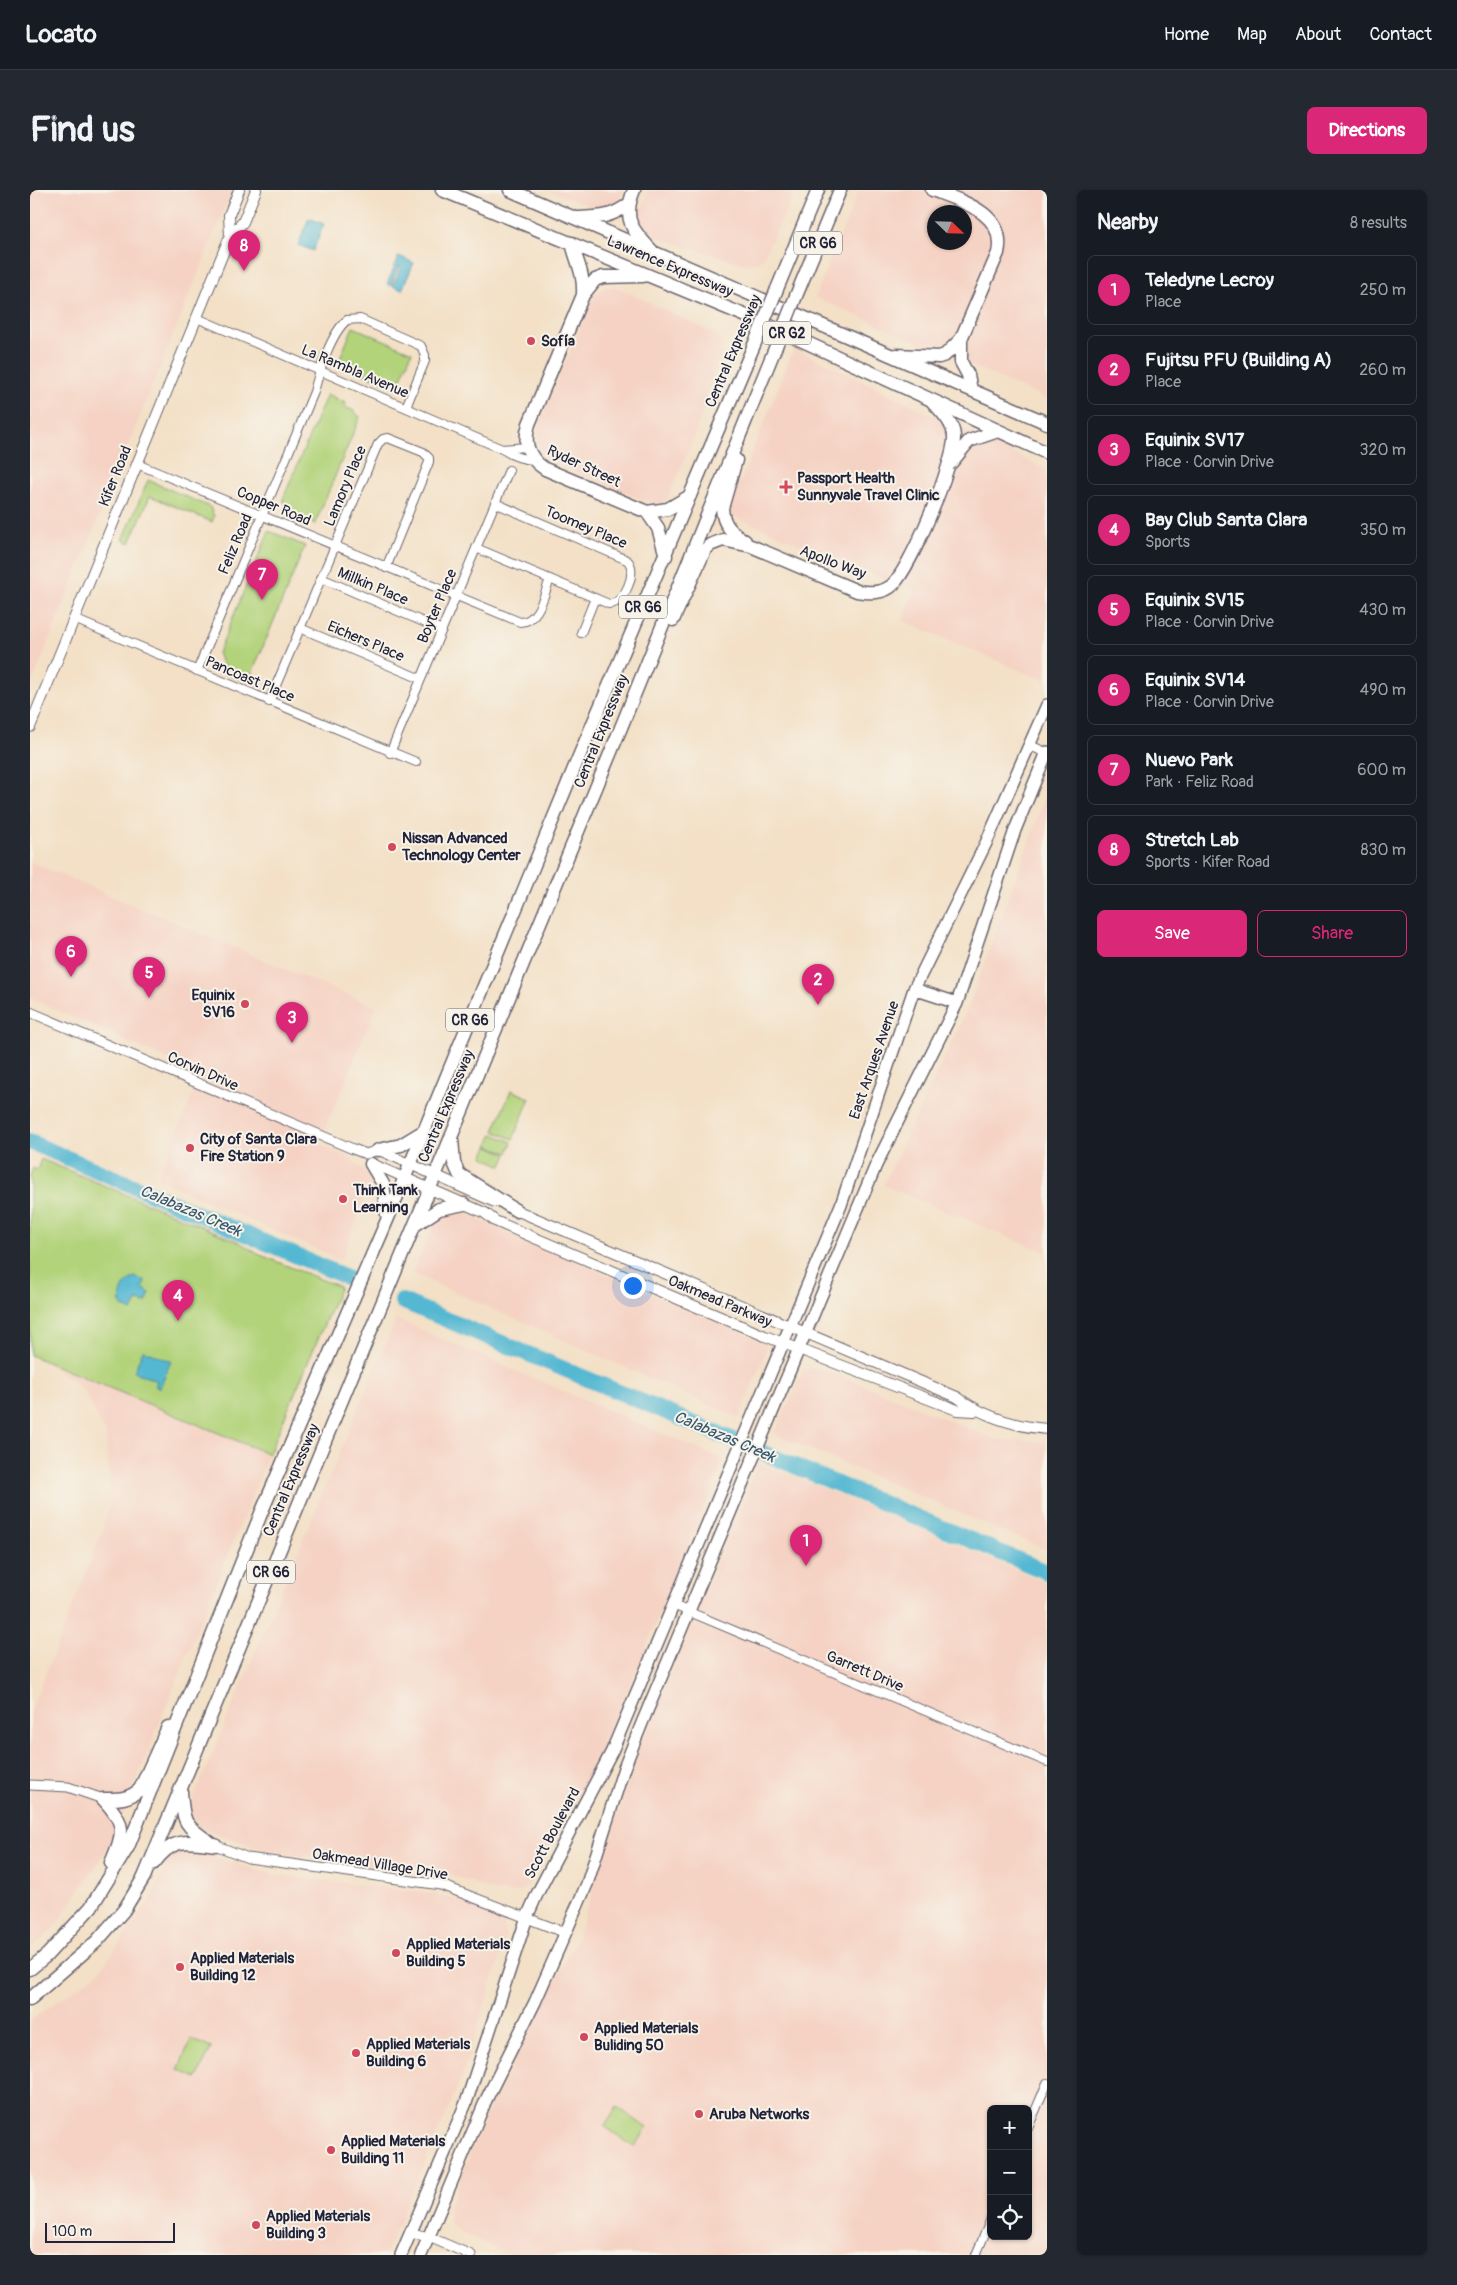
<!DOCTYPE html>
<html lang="en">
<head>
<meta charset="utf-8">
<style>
  :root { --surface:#171b24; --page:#242831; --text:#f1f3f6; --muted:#9ea1a6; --line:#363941; --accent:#db2777 }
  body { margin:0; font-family:Pangolin,sans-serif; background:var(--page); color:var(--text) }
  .controls { position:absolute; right:15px; bottom:15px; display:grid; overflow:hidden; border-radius:8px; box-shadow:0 1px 4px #0004 }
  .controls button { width:45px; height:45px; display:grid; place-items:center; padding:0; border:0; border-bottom:1px solid var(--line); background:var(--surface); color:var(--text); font:25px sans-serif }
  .compass { position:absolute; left:897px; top:15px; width:45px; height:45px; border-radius:50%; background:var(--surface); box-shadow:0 1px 4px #0004; rotate:113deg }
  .scale { position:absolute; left:15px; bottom:12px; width:130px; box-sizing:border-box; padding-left:5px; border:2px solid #22223b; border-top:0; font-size:14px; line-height:18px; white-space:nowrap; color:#22223b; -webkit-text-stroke:4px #f7f3e8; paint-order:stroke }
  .you { position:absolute; left:602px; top:1095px; width:18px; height:18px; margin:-12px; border:4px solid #fff; border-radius:50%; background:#1a73e8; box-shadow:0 0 0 8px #1a73e833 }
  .badge { display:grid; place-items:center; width:32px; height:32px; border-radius:50%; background:var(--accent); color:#fff; font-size:16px; font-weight:700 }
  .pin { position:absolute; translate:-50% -41px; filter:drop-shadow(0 1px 2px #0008) }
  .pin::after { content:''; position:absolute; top:26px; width:18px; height:15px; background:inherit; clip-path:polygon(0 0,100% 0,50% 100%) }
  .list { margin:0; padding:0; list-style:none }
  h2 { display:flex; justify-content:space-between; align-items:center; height:65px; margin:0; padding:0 20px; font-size:21px }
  h2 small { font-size:16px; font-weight:400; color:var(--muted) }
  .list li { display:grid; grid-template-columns:32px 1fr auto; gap:15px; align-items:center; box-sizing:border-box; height:70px; margin:0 10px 10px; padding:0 10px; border:1px solid var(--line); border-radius:8px }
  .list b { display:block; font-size:19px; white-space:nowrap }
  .list p { margin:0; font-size:16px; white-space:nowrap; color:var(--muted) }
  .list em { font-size:16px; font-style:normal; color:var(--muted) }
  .actions { display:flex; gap:10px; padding:15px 20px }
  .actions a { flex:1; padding:11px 0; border:1px solid var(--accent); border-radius:8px; text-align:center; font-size:18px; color:var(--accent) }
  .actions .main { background:var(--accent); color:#fff }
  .icon { flex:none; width:28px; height:28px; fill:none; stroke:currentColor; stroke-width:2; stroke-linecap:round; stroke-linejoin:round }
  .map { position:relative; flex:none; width:1017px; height:2065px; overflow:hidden; border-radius:8px }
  header { display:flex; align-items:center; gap:30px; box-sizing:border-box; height:70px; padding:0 25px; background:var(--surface); border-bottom:1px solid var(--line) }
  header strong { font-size:24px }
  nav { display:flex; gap:28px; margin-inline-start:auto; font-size:18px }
  .intro { display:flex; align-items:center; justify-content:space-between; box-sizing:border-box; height:120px; padding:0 30px }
  h1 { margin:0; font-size:35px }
  .button { padding:12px 22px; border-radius:8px; background:var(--accent); color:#fff; font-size:18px; font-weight:700 }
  main { display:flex; gap:30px; padding:0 30px }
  aside { flex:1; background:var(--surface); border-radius:8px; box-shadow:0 1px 4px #0004 }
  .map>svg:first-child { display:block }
  .built { fill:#f5d2c3; fill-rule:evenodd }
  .green { fill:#b2d37a; stroke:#6a7a5a }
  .water { fill:#54b8d2; stroke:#3b6d86 }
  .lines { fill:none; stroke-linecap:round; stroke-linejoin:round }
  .river { stroke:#54b8d2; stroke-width:16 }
  .minor-casing { stroke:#6b646c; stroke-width:10 }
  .tertiary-casing { stroke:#6b646c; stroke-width:11 }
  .secondary-casing { stroke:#6b646c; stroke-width:12 }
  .primary-casing { stroke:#6b646c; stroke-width:14 }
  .trunk-casing { stroke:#6b646c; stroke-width:15 }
  .minor { stroke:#fff; stroke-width:8 }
  .tertiary { stroke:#fff; stroke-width:9 }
  .secondary { stroke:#fff; stroke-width:10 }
  .primary { stroke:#fff; stroke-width:11 }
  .trunk { stroke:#fff; stroke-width:12 }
  .trunk-bridge-casing { stroke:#6b646c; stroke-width:15; stroke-linecap:butt }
  .trunk-bridge { stroke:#fff; stroke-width:12 }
  .poi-dot { fill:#d1495b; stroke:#f7f3e8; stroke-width:2 }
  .labels { text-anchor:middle; stroke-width:4; stroke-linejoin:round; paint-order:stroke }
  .shield { fill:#f7f3e8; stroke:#62616f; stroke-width:1 }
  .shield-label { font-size:14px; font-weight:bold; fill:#22223b }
  .street-label { font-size:15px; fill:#22223b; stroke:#f7f3e8 }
  .poi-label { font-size:15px; font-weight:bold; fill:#22223b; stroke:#f7f3e8; text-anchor:start }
  .water-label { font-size:16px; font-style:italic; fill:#345670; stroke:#f7f3e8 }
</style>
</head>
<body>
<header>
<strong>Locato</strong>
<nav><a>Home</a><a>Map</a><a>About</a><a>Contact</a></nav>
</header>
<div class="intro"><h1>Find us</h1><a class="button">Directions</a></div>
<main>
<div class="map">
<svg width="1017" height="2065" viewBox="0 0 1017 2065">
  <rect width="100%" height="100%" fill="#f7f3e8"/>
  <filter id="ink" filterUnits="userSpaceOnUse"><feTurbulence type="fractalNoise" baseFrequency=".02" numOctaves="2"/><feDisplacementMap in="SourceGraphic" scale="10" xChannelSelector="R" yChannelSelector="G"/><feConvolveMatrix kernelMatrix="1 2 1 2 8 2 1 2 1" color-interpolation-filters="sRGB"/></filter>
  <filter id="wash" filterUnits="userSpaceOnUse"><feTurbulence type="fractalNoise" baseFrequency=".0096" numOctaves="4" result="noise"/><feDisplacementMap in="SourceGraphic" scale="20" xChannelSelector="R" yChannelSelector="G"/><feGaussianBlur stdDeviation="1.12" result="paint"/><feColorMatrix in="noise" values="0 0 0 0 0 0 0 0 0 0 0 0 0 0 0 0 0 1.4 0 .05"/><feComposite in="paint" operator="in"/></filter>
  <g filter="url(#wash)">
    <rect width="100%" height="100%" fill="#f3e0c6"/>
    <path class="built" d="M0,0H202L0,498Z
      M516,0H593L588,13L572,20Z
      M619,0H766L734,66L729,72L717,75L617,44L609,35L608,27Z
      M829,0H1017V209L785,107ZM904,22H934V52H904Z
      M584,96L684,143L689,146L693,157L662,253L638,308L634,313L628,314L621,313L522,272L512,262L508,253V237L564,105L575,97Z
      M764,158L1017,280V487L1015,491L873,431L884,401L697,324Z
      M1017,602V1063L853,995L937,820Z
      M0,672L346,817L289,954L319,967L343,988L311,1070L127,989L171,885L0,808Z
      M413,1014L739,1154L709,1228L382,1083Z
      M366,1129L694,1270L573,1560L502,1691L493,1700L484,1703L466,1702L422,1685L405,1681L235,1661L171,1638L161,1626L159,1619Z
      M7,1167L239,1264L80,1655L22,1741L0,1759V1523L72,1342L81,1305L75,1242L52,1198Z
      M774,1179L796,1180L964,1249L1017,1252V1360L744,1244Z
      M728,1273L776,1291L1017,1393V2065H481L433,2044L424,2038L419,2032L418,2018L456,1925L546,1751L610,1556ZM961,1919H998V2046H961Z
      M162,1657L192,1669L244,1685L402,1703L462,1721L474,1732L476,1748L432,1887L355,2065H6L0,2063V1831L69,1782L123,1705L141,1662Z"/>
    <path class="green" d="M323,137L382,162L367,198L308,173Z
      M297,204L316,213L315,217L324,221L330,227L285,334L259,323L253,309Z
      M118,290L180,317L184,326L182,332L120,306L100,353L93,350Z
      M239,341L275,356L218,493L196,484L188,463Z
      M481,900L500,908L483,949L464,941Z
      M463,944L482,952L478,963L458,955Z
      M458,956L477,964L472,976L453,967Z
      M11,969L209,1052L228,1064L310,1097L239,1264L0,1165V986L3,978L7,980Z
      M161,1849L181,1858L167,1888L148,1880Z
      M587,1917L617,1938L604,1957L574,1936Z"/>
    <path class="water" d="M279,28L294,34L283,61L268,55Z
      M369,66L384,73L372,100L363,96L371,77L369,76L361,96L357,94Z
      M105,1087L115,1091L113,1098L120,1103L116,1113L107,1111L102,1121L92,1117C88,1104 93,1093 105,1087Z
      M113,1160L141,1171L130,1198L125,1196L127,1191L104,1182Z"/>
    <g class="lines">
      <path class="river" d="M0,952L321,1089
        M372,1111L1017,1382"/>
    </g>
  </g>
  <g filter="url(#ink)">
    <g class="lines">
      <defs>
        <path id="minor" d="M167,128L472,259C482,266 491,269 503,270
          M472,259L497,257
          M107,274L490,432C509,432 514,404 520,389
          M446,358L579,414C594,415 609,380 597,370L465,313
          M291,388L412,440
          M44,429L386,572
          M270,438L391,489
          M551,443L565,408
          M167,481L284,202C289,182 301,143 317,130L330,129L391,156L395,165V171L376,217
          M239,512L348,254L353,249L358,248L393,262L399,268V272L356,378
          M360,563L479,280
          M643,1415L1017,1572
          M998,1938L1017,1893
          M946,2065L961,2029"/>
        <path id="tertiary" d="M999,555L1017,563
          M0,822L323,959L336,964L348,960L380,974
          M341,973L375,988
          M0,1595L38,1597L73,1609
          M185,1655L218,1668L411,1695L536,1743
          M381,2043L399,2047L441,2065"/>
        <path id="secondary" d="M200,46L199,25L209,0
          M0,537L200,46L213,32L226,0
          M380,974L465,1012
          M375,988L455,1023L465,1031L735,1146L927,1220L944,1221
          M481,1018L927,1207C954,1227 984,1236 1017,1239"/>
        <path id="primary" d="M884,799L927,813
          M371,2065L436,1913L497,1727L508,1702L582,1561L811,1015L884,799L956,653L1017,515
          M391,2065L456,1910L505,1812L557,1694L594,1578L612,1533L846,975L927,813L985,640L1017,562"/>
        <path id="trunk" d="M412,0L738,135L1017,263
          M480,0L1017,233
          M604,0C592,29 602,40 622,61
          M902,0C931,11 977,23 968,63L931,149V172L938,185L941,200
          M547,28C570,27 580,28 599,14
          M542,53C547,74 554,82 553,105L499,234C493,253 498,268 515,279L617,322
          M747,99L788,0
          M553,105L565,90L573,87L613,86
          M766,106L810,0
          M866,165L909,167L915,165L931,149
          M706,270L692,318C693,336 702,342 715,351
          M921,273L939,251L968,241
          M617,322L628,338L636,366
          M617,322L638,319L660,306
          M643,430L675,360L680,355L693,350L721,356L827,401C838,403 850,404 860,397C879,384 926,270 924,246C923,232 911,222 902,211
          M422,949L424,973L429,984L487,1021
          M348,960L371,955L394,941
          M341,974L353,994L357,1025
          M385,1035L409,1019L434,1014
          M151,1601C153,1633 154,1635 181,1653
          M73,1609C97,1635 94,1642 81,1673
          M73,1609C87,1609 99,1610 110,1599L138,1537
          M124,1673C143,1647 156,1651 185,1655
          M0,1779L17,1765L61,1717L98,1657L232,1321L358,1028L550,564L727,148
          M0,1809L67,1751L94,1720L114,1687L590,540L746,156"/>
      </defs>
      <use href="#minor" class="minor-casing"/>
      <use href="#tertiary" class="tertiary-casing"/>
      <use href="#secondary" class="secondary-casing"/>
      <use href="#primary" class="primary-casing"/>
      <use href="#trunk" class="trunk-casing"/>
      <use href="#minor" class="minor"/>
      <use href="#tertiary" class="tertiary"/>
      <use href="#secondary" class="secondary"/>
      <use href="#primary" class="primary"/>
      <use href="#trunk" class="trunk"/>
      <defs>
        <path id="trunk-bridge" d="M727,148L747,99
          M746,156L766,106"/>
      </defs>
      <use href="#trunk-bridge" class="trunk-bridge-casing"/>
      <use href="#trunk-bridge" class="trunk-bridge"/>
    </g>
  </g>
  <g class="poi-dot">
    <circle cx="501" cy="151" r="5"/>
    <path d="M753.5 289.5h5v5h5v5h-5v5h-5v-5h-5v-5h5z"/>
    <circle cx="362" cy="657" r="5"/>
    <circle cx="215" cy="814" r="5"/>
    <circle cx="160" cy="958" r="5"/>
    <circle cx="313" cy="1009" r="5"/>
    <circle cx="366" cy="1763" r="5"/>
    <circle cx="150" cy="1777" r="5"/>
    <circle cx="554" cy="1847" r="5"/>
    <circle cx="326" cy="1863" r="5"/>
    <circle cx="669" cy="1924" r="5"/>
    <circle cx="301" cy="1960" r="5"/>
    <circle cx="226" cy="2035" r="5"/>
  </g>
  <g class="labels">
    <g class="shield">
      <rect x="764" y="41.5" width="48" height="23" rx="4"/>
      <rect x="733" y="131.5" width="48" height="23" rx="4"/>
      <rect x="589" y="405.5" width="48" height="23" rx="4"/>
      <rect x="416" y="818.5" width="48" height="23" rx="4"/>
      <rect x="217" y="1370.5" width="48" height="23" rx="4"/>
    </g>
    <g class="shield-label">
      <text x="788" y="58">CR G6</text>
      <text x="757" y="148">CR G2</text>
      <text x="613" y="422">CR G6</text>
      <text x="440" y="835">CR G6</text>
      <text x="241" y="1387">CR G6</text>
    </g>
    <g class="street-label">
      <text transform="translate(640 76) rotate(23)" y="5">Lawrence Expressway</text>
      <text transform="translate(703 161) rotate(-67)" y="5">Central Expressway</text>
      <text transform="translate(325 181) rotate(23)" y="5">La Rambla Avenue</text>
      <text transform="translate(554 276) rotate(25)" y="5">Ryder Street</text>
      <text transform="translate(85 286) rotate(-68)" y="5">Kifer Road</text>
      <text transform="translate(315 296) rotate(-67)" y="5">Lamory Place</text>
      <text transform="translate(244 316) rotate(23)" y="5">Copper Road</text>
      <text transform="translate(556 337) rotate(23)" y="5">Toomey Place</text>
      <text transform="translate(205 354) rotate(-67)" y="5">Feliz Road</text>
      <text transform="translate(803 372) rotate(21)" y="5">Apollo Way</text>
      <text transform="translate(343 396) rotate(23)" y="5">Millkin Place</text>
      <text transform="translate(407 416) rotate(-67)" y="5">Boyter Place</text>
      <text transform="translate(336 451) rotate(23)" y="5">Eichers Place</text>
      <text transform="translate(220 489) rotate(23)" y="5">Pancoast Place</text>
      <text transform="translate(571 541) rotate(-68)" y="5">Central Expressway</text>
      <text transform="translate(844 870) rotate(-71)" y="5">East Arques Avenue</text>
      <text transform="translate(173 881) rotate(24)" y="5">Corvin Drive</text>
      <text transform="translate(416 916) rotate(-67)" y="5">Central Expressway</text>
      <text transform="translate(690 1111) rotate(23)" y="5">Oakmead Parkway</text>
      <text transform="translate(261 1290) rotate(-67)" y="5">Central Expressway</text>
      <text transform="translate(835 1481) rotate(23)" y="5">Garrett Drive</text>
      <text transform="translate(522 1643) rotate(-62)" y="5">Scott Boulevard</text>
      <text transform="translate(350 1674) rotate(9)" y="5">Oakmead Village Drive</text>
    </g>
    <g class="poi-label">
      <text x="511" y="156">Sofía</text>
      <text x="767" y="293">Passport Health<tspan x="767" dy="17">Sunnyvale Travel Clinic</tspan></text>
      <text x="372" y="653">Nissan Advanced<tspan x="372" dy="17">Technology Center</tspan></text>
      <text x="205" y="810" text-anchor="end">Equinix<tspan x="205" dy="17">SV16</tspan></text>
      <text x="170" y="954">City of Santa Clara<tspan x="170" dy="17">Fire Station 9</tspan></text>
      <text x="323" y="1005">Think Tank<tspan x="323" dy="17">Learning</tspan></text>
      <text x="376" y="1759">Applied Materials<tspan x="376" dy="17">Building 5</tspan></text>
      <text x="160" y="1773">Applied Materials<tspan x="160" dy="17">Building 12</tspan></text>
      <text x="564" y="1843">Applied Materials<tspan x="564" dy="17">Buliding 50</tspan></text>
      <text x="336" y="1859">Applied Materials<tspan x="336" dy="17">Building 6</tspan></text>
      <text x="679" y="1929">Aruba Networks</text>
      <text x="311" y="1956">Applied Materials<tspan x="311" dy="17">Building 11</tspan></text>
      <text x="236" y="2031">Applied Materials<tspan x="236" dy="17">Building 3</tspan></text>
    </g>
    <g class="water-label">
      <text transform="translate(161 1020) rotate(23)" y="6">Calabazas Creek</text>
      <text transform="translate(695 1246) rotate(23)" y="6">Calabazas Creek</text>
    </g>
  </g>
</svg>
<div class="controls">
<button>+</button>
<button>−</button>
<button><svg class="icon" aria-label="locate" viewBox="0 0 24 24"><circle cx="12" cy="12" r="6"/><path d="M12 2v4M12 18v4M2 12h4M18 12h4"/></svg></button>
</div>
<svg class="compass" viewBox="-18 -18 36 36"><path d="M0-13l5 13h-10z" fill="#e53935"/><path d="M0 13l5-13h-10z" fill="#9ea1a6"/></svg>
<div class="scale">100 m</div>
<div class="you"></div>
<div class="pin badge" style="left:776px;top:1376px">1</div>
<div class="pin badge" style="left:788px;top:815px">2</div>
<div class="pin badge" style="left:262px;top:853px">3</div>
<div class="pin badge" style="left:148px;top:1131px">4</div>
<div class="pin badge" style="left:119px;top:808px">5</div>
<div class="pin badge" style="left:41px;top:787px">6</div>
<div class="pin badge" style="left:232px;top:410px">7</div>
<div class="pin badge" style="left:214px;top:81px">8</div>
</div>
<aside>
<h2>Nearby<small>8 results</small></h2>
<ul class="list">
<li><span class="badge">1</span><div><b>Teledyne Lecroy</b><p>Place</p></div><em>250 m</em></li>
<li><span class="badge">2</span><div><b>Fujitsu PFU (Building A)</b><p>Place</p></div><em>260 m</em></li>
<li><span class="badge">3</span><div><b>Equinix SV17</b><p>Place · Corvin Drive</p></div><em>320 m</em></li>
<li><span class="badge">4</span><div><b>Bay Club Santa Clara</b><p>Sports</p></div><em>350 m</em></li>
<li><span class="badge">5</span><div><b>Equinix SV15</b><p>Place · Corvin Drive</p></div><em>430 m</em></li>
<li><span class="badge">6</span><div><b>Equinix SV14</b><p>Place · Corvin Drive</p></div><em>490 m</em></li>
<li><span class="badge">7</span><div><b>Nuevo Park</b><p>Park · Feliz Road</p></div><em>600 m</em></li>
<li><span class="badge">8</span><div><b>Stretch Lab</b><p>Sports · Kifer Road</p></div><em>830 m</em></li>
</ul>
<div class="actions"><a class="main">Save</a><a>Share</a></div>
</aside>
</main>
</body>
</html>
